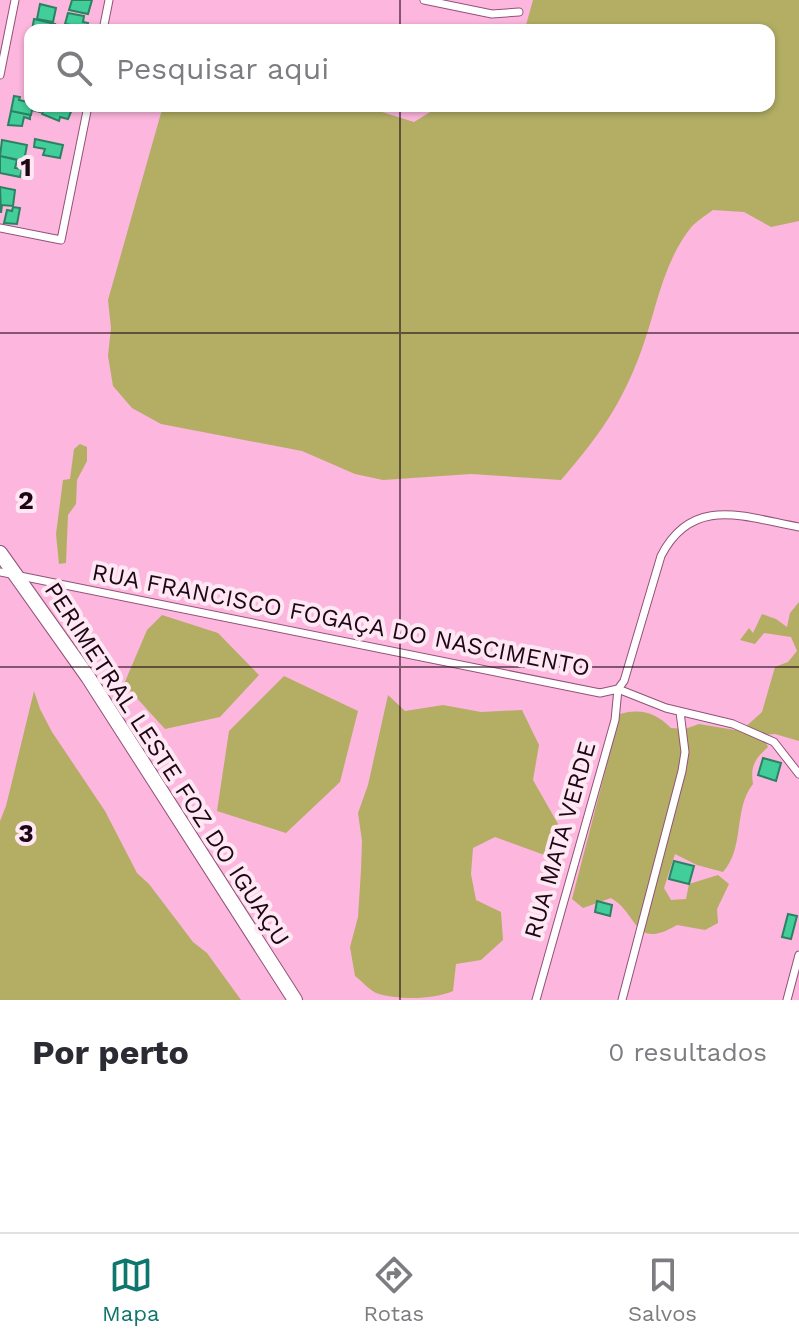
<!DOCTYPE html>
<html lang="pt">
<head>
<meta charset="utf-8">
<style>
  :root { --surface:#fff; --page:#f2f2f3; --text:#2b2b33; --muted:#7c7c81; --line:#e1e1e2; --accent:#0f766e }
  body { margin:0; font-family:"Work Sans",sans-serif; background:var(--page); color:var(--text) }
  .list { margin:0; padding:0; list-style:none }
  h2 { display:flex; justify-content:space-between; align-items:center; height:104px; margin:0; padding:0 32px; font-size:34px }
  h2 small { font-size:26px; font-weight:400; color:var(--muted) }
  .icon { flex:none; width:44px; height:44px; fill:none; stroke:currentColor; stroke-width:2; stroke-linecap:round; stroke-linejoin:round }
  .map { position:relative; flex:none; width:799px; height:1000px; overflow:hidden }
  .search { position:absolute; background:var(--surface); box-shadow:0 2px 6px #0004; left:24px; right:24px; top:24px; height:88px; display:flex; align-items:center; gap:20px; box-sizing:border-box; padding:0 28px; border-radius:16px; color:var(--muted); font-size:30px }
  .sheet { height:232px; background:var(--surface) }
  nav { display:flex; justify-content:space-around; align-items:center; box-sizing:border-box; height:112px; border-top:2px solid var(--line); background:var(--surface); font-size:22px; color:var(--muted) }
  nav a { display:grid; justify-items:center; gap:4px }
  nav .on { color:var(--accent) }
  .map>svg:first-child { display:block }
  .green { fill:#b3ae64 }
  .building { fill:#42ce9b; stroke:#2c8162; stroke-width:2 }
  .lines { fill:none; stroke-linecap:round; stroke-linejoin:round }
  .street-casing { stroke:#915277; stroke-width:9 }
  .highway-casing { stroke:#915277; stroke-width:16 }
  .street { stroke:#fff; stroke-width:7 }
  .highway { stroke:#fff; stroke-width:14 }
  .grid { fill:none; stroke:#1d0615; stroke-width:2; stroke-opacity:0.55 }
  .labels { text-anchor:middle; stroke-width:8; stroke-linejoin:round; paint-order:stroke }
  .street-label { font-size:24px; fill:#1d0615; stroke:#ffe8f4 }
  .grid-label { font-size:26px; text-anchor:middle; font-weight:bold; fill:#1d0615; stroke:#ffe8f4; stroke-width:8; stroke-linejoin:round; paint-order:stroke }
</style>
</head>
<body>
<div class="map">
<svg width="799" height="1000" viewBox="0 0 799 1000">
  <rect width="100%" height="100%" fill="#fdb6dd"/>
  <path class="green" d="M533,0H799V221L771,227L744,212L713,210C705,216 695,222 689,230C660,268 655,319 637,362C618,410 594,442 561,480L471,474L383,480L355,474L302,451L161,424L132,408L113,386L108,356L111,328L108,300L163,106H363L414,122L440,106H769V30H521L526,25Z
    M80,444L87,447V461L77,480L76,504L68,515L66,563L59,564L56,534L63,480L70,479L74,449Z
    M799,602V741L775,734L762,735L768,747C755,759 750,766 753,784C733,809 745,848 723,872L697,865L675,854L664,888L671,900L686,899L689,884L718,875L729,884L717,909L718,923L705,930L677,925C633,951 639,914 611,898L583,908L572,899L620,714C641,708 656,713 671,728L685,729L699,724L741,731L762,712L775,667L788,662L797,651L791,637L764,633L755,644L740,640L749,628L753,633L762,614L776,619L787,627L790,613Z
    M162,615L218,633L259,675L220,717L165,729L124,684L147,630Z
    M284,676L358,711L340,782L286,833L217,811L229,731Z
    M34,691L40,709L52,732L105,811L137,873L149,884L193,942L207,953L241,1000H0V821L6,806Z
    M388,695L405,711L443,705L481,712L522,710L539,745L533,780L558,824L550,857L495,837L473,848L471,874L476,900L501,912L503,940L481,960L456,964L453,991C433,1000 397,1000 376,993C368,989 362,981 355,976L350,947L358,917L361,870L362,841L358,813L368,785Z"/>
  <path class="building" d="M72,0H92L88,14L69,10Z
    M40,4L56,8L53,22L37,19Z
    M68,13L84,16L83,22L88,23L87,28L65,24Z
    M34,19L55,24L53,30H32Z
    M14,96L20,97L19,100L28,102L30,98V106H41L40,112L32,110L31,115L11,111Z
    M44,106H67L73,107L68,119L60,117L59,121L42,114Z
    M11,111L30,115V119L24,117L22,126L8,125Z
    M35,139L63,145L60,158L43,155L45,149L34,147Z
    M2,140L27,145L24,161L0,156Z
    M0,156L17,160L15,168L22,169L20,177L0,173Z
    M0,187L15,190L13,206L2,205L1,213Z
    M13,207L20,208L17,224L4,223L7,210L12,211Z
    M763,758L781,763L776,781L758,775Z
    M674,861L694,866L689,884L669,879Z
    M597,901L612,905L610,916L595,912Z
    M788,914L797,916L791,939L782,937Z"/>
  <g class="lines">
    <defs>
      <path id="street" d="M424,0L492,14L519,12
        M103,30L109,0
        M0,75L15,0
        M0,228L61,240L88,106
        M0,572L600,693L618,689L624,681L661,556C692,495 744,517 799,527
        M536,1000L615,720L618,689L666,708L733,724L774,742L799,774
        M622,1000L682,771L685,752L680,712
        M787,1000L799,955"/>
      <path id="highway" d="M0,553L88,677L295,1000"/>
    </defs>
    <use href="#street" class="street-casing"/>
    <use href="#highway" class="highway-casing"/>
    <use href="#street" class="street"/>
    <use href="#highway" class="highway"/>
  </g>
  <path class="grid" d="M400,0V30M400,106V1000M0,333H799M0,667H799"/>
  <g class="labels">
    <g class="street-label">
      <text transform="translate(341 620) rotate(11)" y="8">RUA FRANCISCO FOGAÇA DO NASCIMENTO</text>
      <text transform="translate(167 764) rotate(57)" y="8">PERIMETRAL LESTE FOZ DO IGUAÇU</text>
      <text transform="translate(560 840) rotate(-74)" y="8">RUA MATA VERDE</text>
    </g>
  </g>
  <g class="grid-label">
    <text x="26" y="176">1</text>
    <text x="26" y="509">2</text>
    <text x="26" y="842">3</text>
  </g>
</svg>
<div class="search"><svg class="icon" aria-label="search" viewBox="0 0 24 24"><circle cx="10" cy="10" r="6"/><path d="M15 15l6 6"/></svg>Pesquisar aqui</div>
</div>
<section class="sheet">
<h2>Por perto<small>0 resultados</small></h2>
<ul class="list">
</ul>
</section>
<nav>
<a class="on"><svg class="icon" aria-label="map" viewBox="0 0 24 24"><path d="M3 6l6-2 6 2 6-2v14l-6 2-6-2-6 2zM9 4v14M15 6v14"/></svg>Mapa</a>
<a><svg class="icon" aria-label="directions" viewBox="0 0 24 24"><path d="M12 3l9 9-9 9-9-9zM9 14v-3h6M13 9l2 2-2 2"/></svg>Rotas</a>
<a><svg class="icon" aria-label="saved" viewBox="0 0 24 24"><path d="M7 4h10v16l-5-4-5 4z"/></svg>Salvos</a>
</nav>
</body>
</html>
